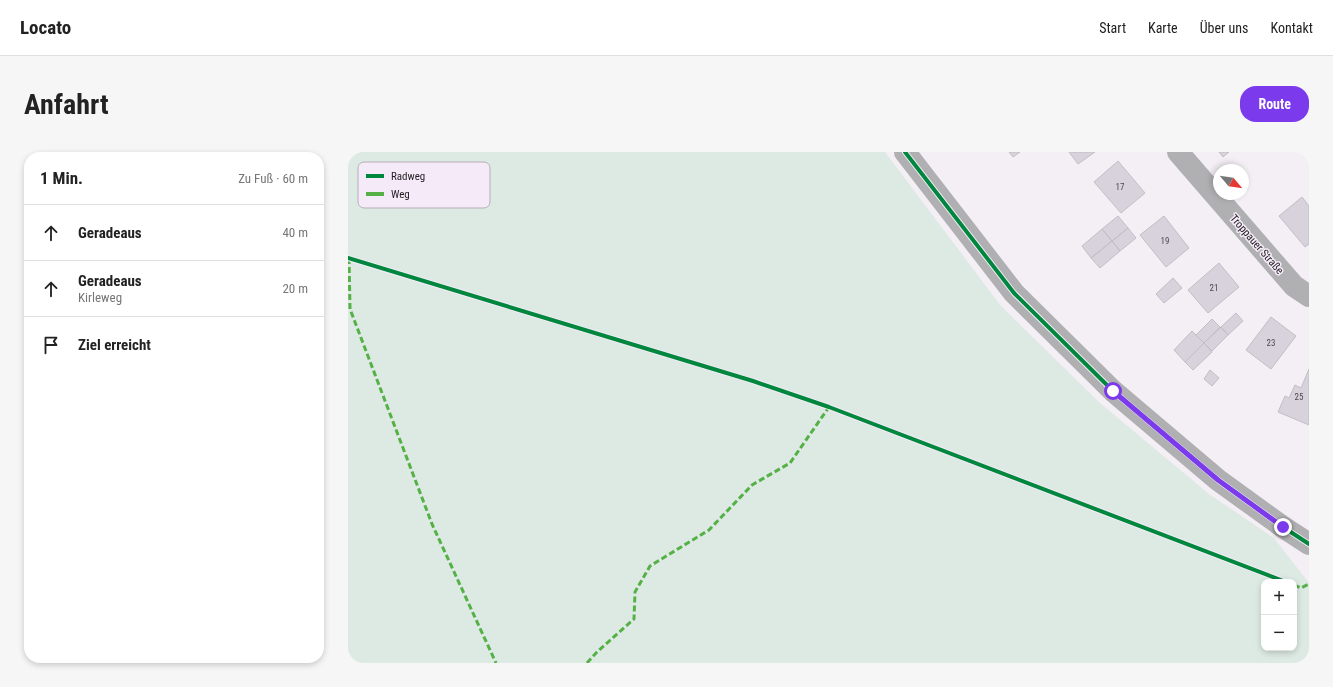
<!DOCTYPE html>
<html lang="de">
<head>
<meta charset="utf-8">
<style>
  :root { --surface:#fff; --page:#f6f6f6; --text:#222; --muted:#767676; --line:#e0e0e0; --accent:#7c3aed }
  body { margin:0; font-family:"Roboto Condensed",sans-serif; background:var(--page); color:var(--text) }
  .controls { position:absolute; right:12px; bottom:12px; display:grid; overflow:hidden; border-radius:8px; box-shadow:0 2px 6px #0003 }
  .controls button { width:36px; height:36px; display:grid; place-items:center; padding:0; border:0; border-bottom:1px solid var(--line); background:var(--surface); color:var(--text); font:20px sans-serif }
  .compass { position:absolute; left:865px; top:12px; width:36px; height:36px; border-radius:50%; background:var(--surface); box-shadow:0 2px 6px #0003; rotate:119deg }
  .stop { position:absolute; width:12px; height:12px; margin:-9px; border:3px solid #7c3aed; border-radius:50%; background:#fff }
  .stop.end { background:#7c3aed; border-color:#fff; box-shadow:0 1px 4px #0008 }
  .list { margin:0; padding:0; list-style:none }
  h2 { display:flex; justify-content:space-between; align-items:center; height:52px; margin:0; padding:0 16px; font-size:17px }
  h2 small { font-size:13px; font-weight:400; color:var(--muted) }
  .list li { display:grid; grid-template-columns:26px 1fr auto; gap:12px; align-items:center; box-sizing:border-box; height:56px; padding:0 16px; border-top:1px solid var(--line) }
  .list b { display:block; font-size:15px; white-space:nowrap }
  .list p { margin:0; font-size:13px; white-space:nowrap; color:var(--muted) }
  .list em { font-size:13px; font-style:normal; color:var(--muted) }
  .icon { flex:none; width:22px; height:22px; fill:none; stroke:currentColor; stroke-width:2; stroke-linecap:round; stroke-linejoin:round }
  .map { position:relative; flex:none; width:961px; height:511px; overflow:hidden; border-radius:16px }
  header { display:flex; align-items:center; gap:24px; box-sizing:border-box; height:56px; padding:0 20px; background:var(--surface); border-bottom:1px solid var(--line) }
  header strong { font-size:19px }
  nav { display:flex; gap:22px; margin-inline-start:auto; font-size:14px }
  .intro { display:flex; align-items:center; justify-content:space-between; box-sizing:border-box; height:96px; padding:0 24px }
  h1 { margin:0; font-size:28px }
  .button { padding:10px 18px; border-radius:16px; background:var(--accent); color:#fff; font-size:14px; font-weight:700 }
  main { display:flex; gap:24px; padding:0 24px }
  aside { flex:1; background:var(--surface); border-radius:16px; box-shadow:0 2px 6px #0003 }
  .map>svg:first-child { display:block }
  .green { fill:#ddeae4; fill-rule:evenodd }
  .building { fill:#d8d2dc; stroke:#c2bec4 }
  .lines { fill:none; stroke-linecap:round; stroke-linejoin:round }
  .minor { stroke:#b0b0b3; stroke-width:22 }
  .quiet { stroke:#55b145; stroke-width:3; stroke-dasharray:6 3; stroke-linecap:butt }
  .cycleway-casing { stroke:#f5ebf8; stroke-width:6 }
  .cycleway { stroke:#00873e; stroke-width:4 }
  .route { stroke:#7c3aed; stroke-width:5 }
  .labels { text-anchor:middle; stroke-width:3; stroke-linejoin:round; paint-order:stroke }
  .number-label { font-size:9px; fill:#4e4a50 }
  .street-label { font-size:11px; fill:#201c21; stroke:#f5ebf8 }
  .key { fill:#f5ebf8; stroke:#b5adb8; stroke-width:1 }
  .key-label { font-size:11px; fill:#201c21 }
</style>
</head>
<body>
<header>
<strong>Locato</strong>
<nav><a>Start</a><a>Karte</a><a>Über uns</a><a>Kontakt</a></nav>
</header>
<div class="intro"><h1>Anfahrt</h1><a class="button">Route</a></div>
<main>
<aside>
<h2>1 Min.<small>Zu Fuß · 60 m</small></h2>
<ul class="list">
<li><svg class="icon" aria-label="ahead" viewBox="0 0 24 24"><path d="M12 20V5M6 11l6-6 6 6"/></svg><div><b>Geradeaus</b></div><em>40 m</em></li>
<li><svg class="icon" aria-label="ahead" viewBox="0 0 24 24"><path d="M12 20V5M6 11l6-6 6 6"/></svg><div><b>Geradeaus</b><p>Kirleweg</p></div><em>20 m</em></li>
<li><svg class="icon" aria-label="arrive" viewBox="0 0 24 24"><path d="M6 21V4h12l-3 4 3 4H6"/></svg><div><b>Ziel erreicht</b></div></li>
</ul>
</aside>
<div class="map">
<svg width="961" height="511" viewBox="0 0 961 511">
  <rect width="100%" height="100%" fill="#f4eef5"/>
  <path class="green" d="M0,0H537L653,154L752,251L861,342L926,386L961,431V511H0ZM916,430H946V496H916Z"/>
  <path class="building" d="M661,0H672L665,5Z
    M721,0H747L730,12Z
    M871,0H881L875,5Z
    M770,9L797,41L773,61L746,30Z
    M954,45L961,54V92L957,95L931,64Z
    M770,64L780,76L764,89L754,77Z
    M816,64L841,96L818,115L792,83Z
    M780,76L788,86L772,99L764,89Z
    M754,77L764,89L743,106L734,94Z
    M764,89L772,99L752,116L743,106Z
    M871,111L891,135L860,161L840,138Z
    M825,126L834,136L816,151L808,142Z
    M888,161L895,169L880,183L873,175Z
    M923,165L948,184L923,217L898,198Z
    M864,167L872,175L856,191L848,183Z
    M873,175L880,183L864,199L856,191Z
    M844,179L856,191L837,210L826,198Z
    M856,191L864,200L845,218L837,210Z
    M961,217V273L930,260L937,244L941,246L947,233L953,236Z
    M862,218L871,226L864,234L856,227Z"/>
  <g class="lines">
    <path class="minor" d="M557,0L666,141L765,239L870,328L935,375L961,392
      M830,0L946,134L961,144"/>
    <path class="quiet" d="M1,106L2,157L84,372L148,511
      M946,433L953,436L961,432
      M239,511L249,500L286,467L287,440L302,414L361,378L404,333L442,311L481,255"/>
    <defs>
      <path id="cycleway" d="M557,0L666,141L765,239L870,328L935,375L961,392
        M0,106L405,229L481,255L938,430"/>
    </defs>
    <use href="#cycleway" class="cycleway-casing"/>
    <use href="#cycleway" class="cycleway"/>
  </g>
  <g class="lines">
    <path class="route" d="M765,239L870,328L935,375"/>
  </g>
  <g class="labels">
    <g class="number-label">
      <text x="772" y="38">17</text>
      <text x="817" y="92">19</text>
      <text x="866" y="139">21</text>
      <text x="923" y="194">23</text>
      <text x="951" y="248">25</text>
    </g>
    <g class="street-label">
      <text transform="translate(909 92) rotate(49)" y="4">Troppauer Straße</text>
    </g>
  </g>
  <rect x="10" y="10" width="132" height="46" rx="6" class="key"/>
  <rect x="18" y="22" width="18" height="4" fill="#00873e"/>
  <rect x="18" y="40" width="18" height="4" fill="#55b145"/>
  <g class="key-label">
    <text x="43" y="28">Radweg</text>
    <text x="43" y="46">Weg</text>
  </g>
</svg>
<div class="controls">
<button>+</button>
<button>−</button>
</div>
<svg class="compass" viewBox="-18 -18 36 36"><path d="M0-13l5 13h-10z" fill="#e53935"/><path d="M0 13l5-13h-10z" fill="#767676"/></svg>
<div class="stop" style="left:765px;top:239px"></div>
<div class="stop end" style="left:935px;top:375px"></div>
</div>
</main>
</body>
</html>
